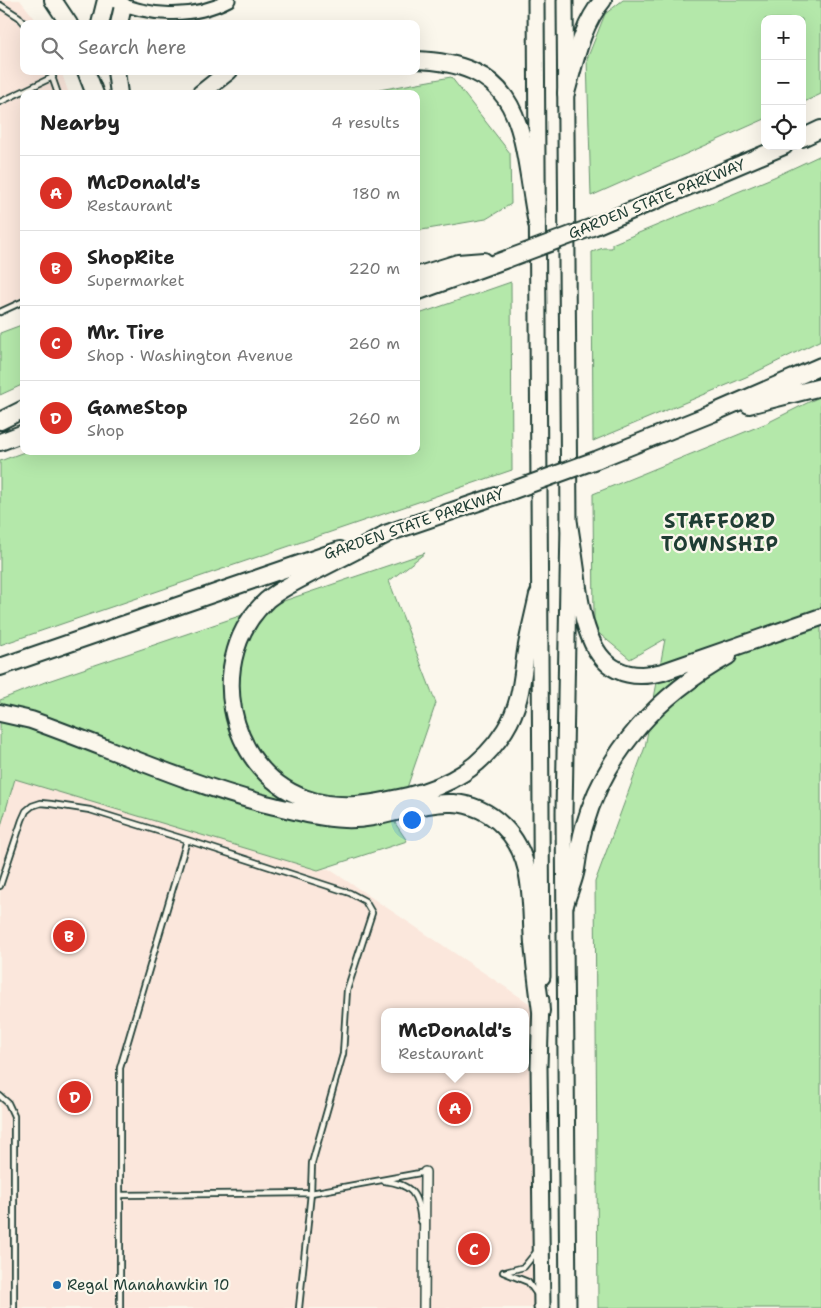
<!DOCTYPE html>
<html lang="en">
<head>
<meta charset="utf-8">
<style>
  :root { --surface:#fff; --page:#f2f2f2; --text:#222; --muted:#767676; --line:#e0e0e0; --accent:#d93025 }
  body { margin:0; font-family:"Shantell Sans",sans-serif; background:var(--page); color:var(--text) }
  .controls { position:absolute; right:15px; top:15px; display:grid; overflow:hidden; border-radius:10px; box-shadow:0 5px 20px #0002 }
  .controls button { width:45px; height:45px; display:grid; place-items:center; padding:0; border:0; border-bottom:1px solid var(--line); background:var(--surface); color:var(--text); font:25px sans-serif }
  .you { position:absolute; left:411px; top:819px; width:18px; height:18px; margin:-12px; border:4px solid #fff; border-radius:50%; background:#1a73e8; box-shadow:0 0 0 8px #1a73e833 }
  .badge { display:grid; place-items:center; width:32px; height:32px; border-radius:50%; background:var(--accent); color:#fff; font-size:16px; font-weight:700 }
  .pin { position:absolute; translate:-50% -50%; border:2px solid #fff; box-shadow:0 1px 5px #0006 }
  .popup { position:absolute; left:381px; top:1008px; width:148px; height:65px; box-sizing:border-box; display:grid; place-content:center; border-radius:10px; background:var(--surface); filter:drop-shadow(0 1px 4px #0005); font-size:16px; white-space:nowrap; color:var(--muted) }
  .popup b { font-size:19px; color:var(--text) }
  .popup::after { content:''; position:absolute; left:50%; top:100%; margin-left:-10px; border:10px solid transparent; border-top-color:var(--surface) }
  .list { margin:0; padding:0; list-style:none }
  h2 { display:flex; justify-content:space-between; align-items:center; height:65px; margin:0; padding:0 20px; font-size:21px }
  h2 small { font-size:16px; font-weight:400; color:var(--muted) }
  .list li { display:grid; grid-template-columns:32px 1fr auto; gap:15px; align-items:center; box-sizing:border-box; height:75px; padding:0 20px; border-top:1px solid var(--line) }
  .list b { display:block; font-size:19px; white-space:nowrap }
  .list p { margin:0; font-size:16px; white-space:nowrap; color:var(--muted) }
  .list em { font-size:16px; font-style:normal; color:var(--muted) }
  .icon { flex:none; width:28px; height:28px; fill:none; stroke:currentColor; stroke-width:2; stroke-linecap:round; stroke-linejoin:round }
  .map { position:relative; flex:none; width:821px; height:1308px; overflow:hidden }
  .search { position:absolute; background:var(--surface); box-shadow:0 5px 20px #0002; left:20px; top:20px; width:400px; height:55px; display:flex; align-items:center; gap:12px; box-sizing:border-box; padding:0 18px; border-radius:10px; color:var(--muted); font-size:19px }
  .panel { position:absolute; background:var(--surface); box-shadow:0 5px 20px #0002; left:20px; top:90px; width:400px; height:365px; border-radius:10px }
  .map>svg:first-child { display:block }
  .built { fill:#fbe7dc; fill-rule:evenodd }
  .green { fill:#b4e8aa; stroke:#6a926f }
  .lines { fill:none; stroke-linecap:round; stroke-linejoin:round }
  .service-casing { stroke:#1f3d34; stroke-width:8 }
  .minor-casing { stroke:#1f3d34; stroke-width:12 }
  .tertiary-casing { stroke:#1f3d34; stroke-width:15 }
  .trunk-casing { stroke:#1f3d34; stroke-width:19 }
  .motorway-casing { stroke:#1f3d34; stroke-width:20 }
  .service { stroke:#fbf7ec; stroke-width:4.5 }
  .minor { stroke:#fbf7ec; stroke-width:9 }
  .tertiary { stroke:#fbf7ec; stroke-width:11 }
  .trunk { stroke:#fbf7ec; stroke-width:15 }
  .motorway { stroke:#fbf7ec; stroke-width:16 }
  .motorway-bridge-casing { stroke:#1f3d34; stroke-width:20; stroke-linecap:butt }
  .motorway-bridge { stroke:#fbf7ec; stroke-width:16 }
  .poi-dot { fill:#1f6fb2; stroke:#fbf7ec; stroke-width:2 }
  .labels { text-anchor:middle; stroke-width:4.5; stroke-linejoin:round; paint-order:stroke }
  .street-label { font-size:15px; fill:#1f3d34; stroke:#fbf7ec }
  .poi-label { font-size:15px; fill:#1f3d34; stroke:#fbf7ec; text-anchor:start }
  .district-label { font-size:20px; font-weight:bold; letter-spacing:1px; fill:#1f3d34; stroke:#fbf7ec }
</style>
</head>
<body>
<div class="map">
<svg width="821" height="1308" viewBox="0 0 821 1308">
  <rect width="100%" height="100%" fill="#fbf7ec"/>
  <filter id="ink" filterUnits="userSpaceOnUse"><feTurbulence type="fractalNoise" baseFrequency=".02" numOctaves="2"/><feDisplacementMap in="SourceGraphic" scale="10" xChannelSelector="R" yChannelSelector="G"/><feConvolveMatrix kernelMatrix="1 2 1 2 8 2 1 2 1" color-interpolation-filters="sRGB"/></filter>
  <g filter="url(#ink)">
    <path class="built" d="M0,0H20L39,24H24V71H61L69,94H24V301L0,312Z
      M15,779L332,871L541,1011L542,1308H0V829ZM385,1012H525V1069H385Z"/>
    <path class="green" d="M623,0H821V94L802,103V19H765V119L591,196L587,59L605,14Z
      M451,77L510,153L511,204L486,219L416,231V94H357Z
      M821,155V340L746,377L593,441L592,252L603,248H612V244L774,177Z
      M511,282L512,470L0,645V461L27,451H416V315Z
      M24,324V384L0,395V333Z
      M821,396V1308H598L595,882L645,747L665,639L630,659L596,631L594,626L593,494L767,423Z
      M425,553L389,581L436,703L395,823L407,841L318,870L15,779L0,829V700L45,682Z"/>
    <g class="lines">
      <defs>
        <path id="service" d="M0,5L19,17L25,24
          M50,71L58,94
          M0,102L53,77
          M0,312L24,301
          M0,886L22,820L26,811L32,806L41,803L51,804L90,810L187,840
          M0,1096L8,1103L14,1116V1308
          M384,1181C412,1184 418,1194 421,1221
          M120,1195L311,1193L312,1163L343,1054L347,990L372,913L365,901L350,893L187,840L120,1068V1308
          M503,1272L528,1282L536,1293
          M505,1272L524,1267L537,1251
          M299,1308L311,1193L425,1172"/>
        <path id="minor" d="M424,1308L425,1172"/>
        <path id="tertiary" d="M110,0C148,16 191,20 229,0"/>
        <path id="trunk" d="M536,0L542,977
          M565,0L569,524L564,813L568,1308
          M541,1000L539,1067L542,1308"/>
        <path id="motorway" d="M53,0L69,24
          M100,24L106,0
          M119,24L123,6
          M416,60C529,64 520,136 537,224
          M86,71L95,94
          M116,71L119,94
          M566,93C575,62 581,26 603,0
          M200,94L229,71
          M802,138L821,129
          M595,226L784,146
          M416,276L458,263L484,261
          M416,292L507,259
          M749,405L821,387
          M0,421L24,409
          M0,442L24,433
          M596,460L713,413L821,366
          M569,524C572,545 576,566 578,588C585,638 600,688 663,672L821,617
          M393,531C367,545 342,558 316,571C299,580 281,588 267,600C205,656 226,769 304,798C339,811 373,804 408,796C449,786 482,767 505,730C521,705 522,679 526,651C529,632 534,614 538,595
          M385,534L508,492
          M0,667L340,550
          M0,713L31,720C110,748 185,783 266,804C292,810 318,818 344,819C400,822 453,777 503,826C535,857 530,902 533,943C535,966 538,988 541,1011
          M565,905C568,893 574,881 576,869C578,855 580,841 584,827C606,750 660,694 728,656"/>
      </defs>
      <use href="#service" class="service-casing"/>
      <use href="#minor" class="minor-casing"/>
      <use href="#tertiary" class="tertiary-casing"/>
      <use href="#trunk" class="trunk-casing"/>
      <use href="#motorway" class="motorway-casing"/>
      <use href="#service" class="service"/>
      <use href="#minor" class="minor"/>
      <use href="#tertiary" class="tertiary"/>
      <use href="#trunk" class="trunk"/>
      <use href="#motorway" class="motorway"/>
      <defs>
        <path id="motorway-bridge" d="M507,259L595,226
          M508,492L596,460"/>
      </defs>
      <use href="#motorway-bridge" class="motorway-bridge-casing"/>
      <use href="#motorway-bridge" class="motorway-bridge"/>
    </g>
  </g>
  <circle class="poi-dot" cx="57" cy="1285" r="5"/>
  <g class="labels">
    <g class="street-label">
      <text transform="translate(657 199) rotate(-22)" y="5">GARDEN STATE PARKWAY</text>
      <text transform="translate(414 524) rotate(-19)" y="5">GARDEN STATE PARKWAY</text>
    </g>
    <g class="poi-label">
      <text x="67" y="1290">Regal Manahawkin 10</text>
    </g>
    <g class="district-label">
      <text x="720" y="528">STAFFORD<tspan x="720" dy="23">TOWNSHIP</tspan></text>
    </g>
  </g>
</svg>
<div class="controls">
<button>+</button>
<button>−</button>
<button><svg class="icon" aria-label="locate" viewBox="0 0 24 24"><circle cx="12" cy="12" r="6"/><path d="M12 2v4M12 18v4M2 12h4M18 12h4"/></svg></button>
</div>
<div class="you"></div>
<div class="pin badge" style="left:455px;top:1108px">A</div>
<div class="popup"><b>McDonald's</b>Restaurant</div>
<div class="pin badge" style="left:69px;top:936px">B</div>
<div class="pin badge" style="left:474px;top:1249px">C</div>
<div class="pin badge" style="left:75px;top:1097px">D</div>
<div class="search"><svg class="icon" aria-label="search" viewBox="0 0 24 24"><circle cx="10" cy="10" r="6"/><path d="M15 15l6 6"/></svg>Search here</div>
<section class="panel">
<h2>Nearby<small>4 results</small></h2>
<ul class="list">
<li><span class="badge">A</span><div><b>McDonald's</b><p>Restaurant</p></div><em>180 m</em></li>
<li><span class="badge">B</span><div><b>ShopRite</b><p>Supermarket</p></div><em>220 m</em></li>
<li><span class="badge">C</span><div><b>Mr. Tire</b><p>Shop · Washington Avenue</p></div><em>260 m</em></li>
<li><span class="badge">D</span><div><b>GameStop</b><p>Shop</p></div><em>260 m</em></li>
</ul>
</section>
</div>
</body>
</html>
